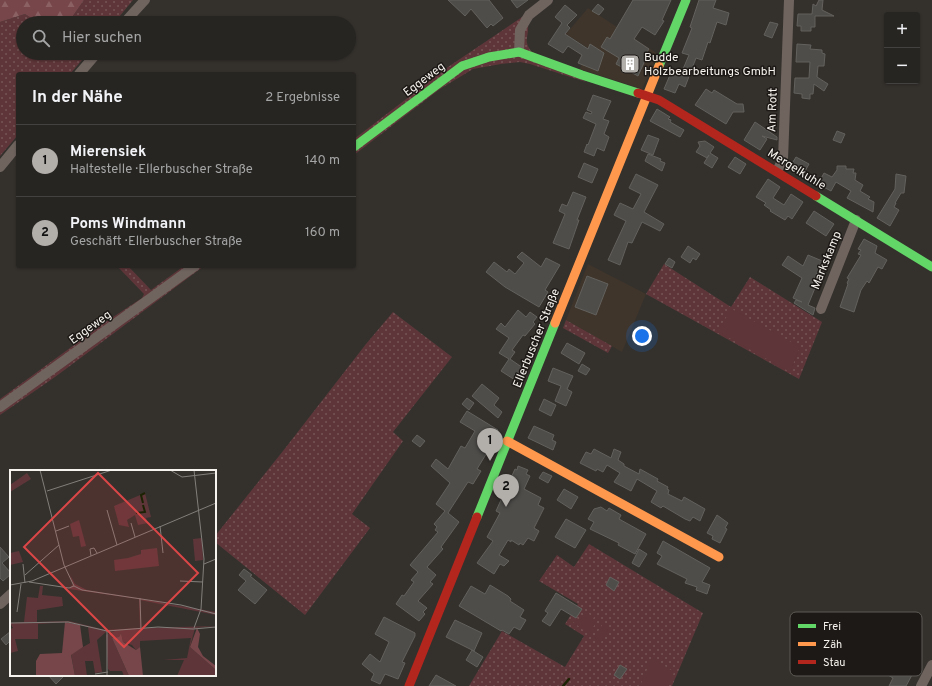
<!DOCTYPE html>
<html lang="de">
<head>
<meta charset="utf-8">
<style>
  :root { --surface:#272522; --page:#2f2d2a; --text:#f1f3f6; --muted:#a4a5a5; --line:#434240; --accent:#b2aeaa }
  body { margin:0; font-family:Overpass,sans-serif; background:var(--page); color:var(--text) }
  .controls { position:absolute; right:12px; top:12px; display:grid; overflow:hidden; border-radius:4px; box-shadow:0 1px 3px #0004 }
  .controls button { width:36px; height:36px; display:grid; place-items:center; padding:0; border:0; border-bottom:1px solid var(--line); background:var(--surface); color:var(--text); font:20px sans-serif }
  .you { position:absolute; left:642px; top:336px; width:14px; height:14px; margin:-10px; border:3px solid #fff; border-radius:50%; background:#1a73e8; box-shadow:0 0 0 6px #1a73e833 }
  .badge { display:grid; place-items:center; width:26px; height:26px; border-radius:50%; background:var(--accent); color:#111; font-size:13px; font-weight:700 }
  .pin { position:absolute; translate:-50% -33px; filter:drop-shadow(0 1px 2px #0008) }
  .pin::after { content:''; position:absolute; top:21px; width:14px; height:12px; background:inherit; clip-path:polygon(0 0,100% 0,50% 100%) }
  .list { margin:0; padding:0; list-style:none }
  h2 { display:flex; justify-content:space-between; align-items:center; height:52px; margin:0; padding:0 16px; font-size:17px }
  h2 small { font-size:13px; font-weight:400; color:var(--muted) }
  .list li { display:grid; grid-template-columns:26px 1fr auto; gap:12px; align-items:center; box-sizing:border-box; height:72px; padding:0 16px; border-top:1px solid var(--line) }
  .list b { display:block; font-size:15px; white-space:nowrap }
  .list p { margin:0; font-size:13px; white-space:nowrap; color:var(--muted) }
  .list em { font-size:13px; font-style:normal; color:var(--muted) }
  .icon { flex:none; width:22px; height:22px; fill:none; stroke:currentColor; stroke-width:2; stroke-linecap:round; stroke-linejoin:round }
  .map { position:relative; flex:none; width:932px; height:686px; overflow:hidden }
  .search { position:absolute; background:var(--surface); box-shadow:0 1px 3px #0004; left:16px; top:16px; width:340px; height:44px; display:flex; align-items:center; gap:10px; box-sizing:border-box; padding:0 14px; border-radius:22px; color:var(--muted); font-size:15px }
  .panel { position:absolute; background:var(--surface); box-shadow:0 1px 3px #0004; left:16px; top:72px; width:340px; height:196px; border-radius:4px }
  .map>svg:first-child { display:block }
  .built { fill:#3f352b }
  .grass { fill:url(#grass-dots) }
  .forest { fill:url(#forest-firs) }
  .pitch { fill:#5e3639 }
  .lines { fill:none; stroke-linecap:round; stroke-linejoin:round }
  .stream { stroke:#1c2304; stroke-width:2.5 }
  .building { fill:#4f4d4a; stroke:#63615d }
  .street { stroke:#70645f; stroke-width:10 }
  .fast { stroke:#63d668; stroke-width:9 }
  .slow { stroke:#ff974d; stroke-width:9 }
  .jam { stroke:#b3261e; stroke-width:9 }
  .labels { text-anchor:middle; stroke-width:3; stroke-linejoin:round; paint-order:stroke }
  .poi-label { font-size:12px; fill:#f6f2ed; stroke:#1c1916; text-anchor:start }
  .street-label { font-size:12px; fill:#f6f2ed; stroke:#1c1916 }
  .inset-river { fill:none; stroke:#1c2304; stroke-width:2 }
  .inset-road { fill:none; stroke:#827e7a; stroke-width:1 }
  .view { fill:#db4646; fill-opacity:0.15; stroke:#db4646; stroke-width:2 }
  .inset-edge { fill:none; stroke:#f6f2ed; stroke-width:2 }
  .key { fill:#1c1916; stroke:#5d5a56; stroke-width:1 }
  .key-label { font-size:11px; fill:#f6f2ed }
</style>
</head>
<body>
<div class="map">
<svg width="932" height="686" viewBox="0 0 932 686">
  <defs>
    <pattern id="grass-dots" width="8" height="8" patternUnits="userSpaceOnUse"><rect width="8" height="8" fill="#5e3639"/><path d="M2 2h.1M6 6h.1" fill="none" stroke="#765456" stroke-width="1.8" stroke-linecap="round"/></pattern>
    <pattern id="forest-firs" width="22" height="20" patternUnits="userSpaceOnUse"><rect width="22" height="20" fill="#77464a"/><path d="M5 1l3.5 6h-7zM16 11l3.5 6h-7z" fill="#8b6164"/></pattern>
  </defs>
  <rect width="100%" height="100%" fill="#34312d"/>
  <path class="built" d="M588,8L658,54L642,89L580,69L588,48L566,34Z
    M588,264L646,294L622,352L566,320Z"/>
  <path class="grass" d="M84,0H133L114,23H68Z
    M25,14L39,23H23V53H88L70,74H18V135L0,156V22Z
    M525,15C526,18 528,22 528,25C529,37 523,40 531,51L586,82L530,64L520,62L501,64L473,69L440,89L354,155V139L448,67Z
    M664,264L731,307L750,277L822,322L799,379L646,294Z
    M117,266H128L151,290L184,266H204L55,377L0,415V399L107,321L142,298L144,294Z
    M393,312L452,357L393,432L403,441L352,514L370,528L305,615L215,542V536L283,451L366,344Z
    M566,320L612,346L608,353L563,328Z
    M589,544L703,613L672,686H469L502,631L565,667L584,636L565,624L578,604L539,581L557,555L574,567Z"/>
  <path class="forest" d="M0,0H84L68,23H39L25,14L0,22Z"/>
  <path class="pitch" d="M732,309L800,347L790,372L717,331Z
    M585,612L594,617L591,622L595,624L589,634C582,630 577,624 570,620L573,616L580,620Z
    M603,624L609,628L601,642L594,637Z
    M652,658L674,672L668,686H640Z"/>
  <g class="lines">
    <path class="stream" d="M563,686L569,679"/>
  </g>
  <path class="building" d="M448,0H489L503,18L493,26L491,24L487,28L471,9L465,16Z
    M511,0H528L517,8Z
    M633,0H671L662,20L664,21L655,35L642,27L634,39L649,49L645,55L647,56L638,76L616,64L619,58L601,47L607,37L610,39Z
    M699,0H716L713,8L729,13L726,25L717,22L710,43L708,42L702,60L696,58L685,87L679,84L675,93L664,89L670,75L673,76L674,73L680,76L689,55L682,53L692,28L690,27Z
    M819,0H823L822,10L834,16H815V27H811V31H801V26H797L798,14H812L813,4L816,6Z
    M598,4L604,9L599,15L592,11Z
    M565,5L577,15L567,25L570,28L565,34L588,49L590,44L604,53L598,71L578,63L582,55L568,46L563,53L548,44L562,23L555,17Z
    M770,22L778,24L772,38L764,35Z
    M797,44L811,45L810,49L822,50V53L825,54L824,66H818L817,77L828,84L824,91L814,84L813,94H810V99L802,98V94L794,93L795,78H809L810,62H796Z
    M706,89L712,93L714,90L737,104H743L744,112H733L726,124L695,105Z
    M593,95L611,101L603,119L609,121L604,134L609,137L604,151L597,148L594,156L584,152L587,144L588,145L596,124L583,118L586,112L591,114L592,112L587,110Z
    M657,109L670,117L668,119L671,120L670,122L684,130L680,137L650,121Z
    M755,122L777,137V140L762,136L767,139L760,150L744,140Z
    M837,131L845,134L841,143L833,140Z
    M648,135L659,139L653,155L641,150Z
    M705,141L714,147L710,153L718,158L712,168L704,163L709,155L707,158L696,152L700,146L698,142Z
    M648,154L661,159L660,161L665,163L662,171L645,161Z
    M735,157L746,164L740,174L728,167Z
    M796,157L809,164L803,175L790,167Z
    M584,163L598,169L592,183L578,177Z
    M837,166H846V169H854L853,173H856L855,180L863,185L860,191L870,197L868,199L874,202L873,212L847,198L851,191L836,182L831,191L818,184L824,173L832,177L837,170Z
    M636,174L658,185L644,212L664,224L660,231L642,222L632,243L628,242L620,265L608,260L626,221L614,215L620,203L633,209L641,194L629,188Z
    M896,174L906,176L904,193H901L895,203H896L894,207L899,210L890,226L877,218L895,189Z
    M768,179L780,187L773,198L784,205L791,194L803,202L792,219L788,216L785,220L770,211L771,210L764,205L766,203L756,197Z
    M573,192L586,197L577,220H579L569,249L553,243L565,214L559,211L562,204L567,206Z
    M814,211L834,224L826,236L806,223Z
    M864,239L877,246L875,253L887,260L882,269L878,267L869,283L867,281L861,290L854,312L840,307L848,284L847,283L849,279L847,278L861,255L858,254L861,250L858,249Z
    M688,246L700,254L696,260L693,258L690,263L681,257Z
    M522,252L541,267L546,258L560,265L545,290L548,292L539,307L505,287L486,272L494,262L507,272L509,269L515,274L524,263L517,257Z
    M808,255L827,263L822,275L817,273L811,286L815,288L808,305L815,308L813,315L794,303L796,300L802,302L793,298L802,278L782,265L788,256L803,266Z
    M669,258L675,262L672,268L665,264Z
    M587,276L608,284L596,315L575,307Z
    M518,310L526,317L530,312L537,317L533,322L535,324L525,336L523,335L512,350L515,352L510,359L523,368L515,380L501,371L509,359L499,353L509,338L496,329L501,323L505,327Z
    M567,343L585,353L579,364L561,353Z
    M582,364L590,369L586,375L578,371Z
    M553,368L573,376L567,389L572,392L566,406L555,401L561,386L548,381Z
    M482,384L499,398L494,405L502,412L498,418L472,396Z
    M467,398L474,403L469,410L462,404Z
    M544,399L556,405L551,416L539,410Z
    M467,411L498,430L486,449L488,451L477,469L481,471L473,484L468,482L448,513L459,522L441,547L443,549L427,567L436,575L430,582L433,584L418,601L427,608L423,612L425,614L419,621L396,604L402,595L404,596L414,582L411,580L418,572L410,565L438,532L435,530L437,527L434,524L445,511L436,504L450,483L431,466L436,459L448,469L461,446L465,448L475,431L460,422Z
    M534,426L554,435L552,440L556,442L553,450L528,438Z
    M417,435L425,441L420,447L412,441Z
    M594,449L611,458L614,449L621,452L618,460L624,464V466L639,474L640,469L658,479L657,481L668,487L667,489L669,490L668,494L682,501L684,497L705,509L700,521L693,517L690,521L685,519L663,506L661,508L651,502L657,491L637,479L631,491L614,482L620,473L607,465L603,472L597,469L596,471L580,463L586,452L591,454Z
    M518,466L528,470L526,474L530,476L524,489L541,498L538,505L544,508L534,528L539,531L534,541L528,538L523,545L520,543L519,545L511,540V542L508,540L499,555L509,561L504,566L500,564L494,574L477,563L493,541L487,537L500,513L496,511L515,469L517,470Z
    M543,472L552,476L548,483L539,478Z
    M564,489L578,497L571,509L557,500Z
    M601,507L607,511L609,508L621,515L619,519L646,534L635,554L618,545L619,543L590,529L594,522L588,519L594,509Z
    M717,515L728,523L725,528L727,529L720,543L712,539L713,536L707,533Z
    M566,519L586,530L575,548L555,537Z
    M663,541L710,568L702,582L710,585L707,594L696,590L697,587L685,583L687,579L657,564L662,556L657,553Z
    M0,547L9,557L2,563L11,573V574L3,581L0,578Z
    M639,549L647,554L639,567L632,563Z
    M244,569L252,575L250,576L267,590L255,604L238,590L246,581L239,575Z
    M610,577L619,582L614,591L606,585Z
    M490,585L508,596L511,599L510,601L524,610L520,617L526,620L520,630L514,627L509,634L502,630L501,631L459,606L471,586L485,594Z
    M556,593L582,609L576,618L561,609L550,626L542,621L548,613L545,611Z
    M384,617L415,633V636L402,662L405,663L398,679L385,674L380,684L371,680L374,674L362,664L370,654L380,662L389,642L375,634Z
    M455,620L482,633L474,651L446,637Z
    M11,631V640L6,645L1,639Z
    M472,650L483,657L477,667L466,660Z
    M620,665L627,669L620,679L614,675Z
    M893,666L912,675L906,686H889L893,678L888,675Z
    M48,675H65L56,684Z
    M436,675L456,686H429Z"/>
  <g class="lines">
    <path class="street" d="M124,23L145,0
      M519,52L520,30L529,15L548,0
      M79,74L97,53
      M0,167L18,145
      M777,171L783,159L789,0
      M821,309L856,220
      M0,407L195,266
      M0,604L11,594
      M921,686L932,665"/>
    <path class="fast" d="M659,66L686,0
      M354,147L462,66L489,57L519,52L582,75L638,93
      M816,196L932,267
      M477,517L555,323"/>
    <path class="slow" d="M555,323L659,66
      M507,441L719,557"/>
    <path class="jam" d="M638,93L659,100L816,196
      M409,686L477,517"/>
  </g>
  <defs>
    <symbol id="building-square" viewBox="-11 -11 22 22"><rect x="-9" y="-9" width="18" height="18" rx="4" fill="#b2aeaa" stroke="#1c1916"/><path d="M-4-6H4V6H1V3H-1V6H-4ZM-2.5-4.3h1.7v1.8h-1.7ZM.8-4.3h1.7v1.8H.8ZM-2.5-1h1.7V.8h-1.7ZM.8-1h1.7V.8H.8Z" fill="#fff"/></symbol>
  </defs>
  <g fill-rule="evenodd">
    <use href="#building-square" x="619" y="53" width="22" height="22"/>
  </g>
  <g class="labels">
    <g class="poi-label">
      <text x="644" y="61">Budde<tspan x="644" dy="14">Holzbearbeitungs GmbH</tspan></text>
    </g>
    <g class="street-label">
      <text transform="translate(424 79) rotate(-37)" y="4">Eggeweg</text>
      <text transform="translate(772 110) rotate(-88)" y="4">Am Rott</text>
      <text transform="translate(797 169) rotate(32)" y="4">Mergelkuhle</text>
      <text transform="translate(826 260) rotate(-68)" y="4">Markskamp</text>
      <text transform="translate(90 327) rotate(-36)" y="4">Eggeweg</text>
      <text transform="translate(536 338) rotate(-68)" y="4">Ellerbuscher Straße</text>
    </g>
  </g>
  <g transform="translate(10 470)">
    <rect width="206" height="206" fill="#34312d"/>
    <path d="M17,3L21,9L0,22V15ZM135,23L141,47L136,48L138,53L128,55L125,45L117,50L119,57L109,55L104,36ZM69,50L76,76L71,77L69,66L63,67L60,54ZM192,68L193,90L185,91L183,69ZM147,78L149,96L105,101L104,90L118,88L131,84V80ZM9,81L13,92L0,95V83ZM60,105L65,114L77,120L206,142V145L130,130L131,158L206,156L185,158L180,177L206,200V206H167L174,190H153L177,188L181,168L130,171V177L126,180L122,175L113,172L111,163L109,167L102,168L119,206H114L112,201H100L98,199L96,165L105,161L96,162L87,170L92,202L85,203L83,191H75L77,206H65L61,184L80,173L78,157L58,152L28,154V169H5L8,181L0,183V159L3,158L0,153L14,152L17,127L28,128L30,116H33L32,125L52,127L53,136L27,140V152L59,151L96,160L130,158L129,129L59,119L63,114Z" fill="#5e3639"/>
    <path d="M55,152L70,155L73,177L61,185L65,206H26V191L30,184L52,183ZM187,158L190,164L188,177L193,186L206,196V200L180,177ZM111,163L113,172L126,180L130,177L133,206H119L102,168L109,167Z" fill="#77464a"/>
    <path class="inset-river" d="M133,33L131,25L135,23M126,43L135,42L133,35"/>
    <path class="inset-road" d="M30,0L54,95L64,116L72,120L171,135L206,144M160,0L172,7L206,3M37,21L102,0M97,40L107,75M121,53L125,67M150,56L153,83M46,61L59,56M81,86L80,79L84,78L87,83M13,94L15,113M194,94L206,89M15,105L49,75M170,111L193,112M19,112L59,118L64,116M0,115L22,111L206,33M130,128L131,159M7,142L11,114M0,153L58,152L97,161L148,157L183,159L206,157M184,158L191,139L194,89L184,0M97,161V206M85,204L98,202"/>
    <path class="view" d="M88,3L188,103L114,177L14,77Z"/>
    <rect width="206" height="206" class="inset-edge"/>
  </g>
  <rect x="790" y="612" width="132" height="64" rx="6" class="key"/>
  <rect x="798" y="624" width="18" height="4" fill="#63d668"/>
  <rect x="798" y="642" width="18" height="4" fill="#ff974d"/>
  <rect x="798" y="660" width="18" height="4" fill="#b3261e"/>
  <g class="key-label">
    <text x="823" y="630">Frei</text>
    <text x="823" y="648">Zäh</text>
    <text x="823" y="666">Stau</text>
  </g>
</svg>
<div class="controls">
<button>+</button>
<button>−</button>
</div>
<div class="you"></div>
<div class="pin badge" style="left:490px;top:461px">1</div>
<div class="pin badge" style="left:506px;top:507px">2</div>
<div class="search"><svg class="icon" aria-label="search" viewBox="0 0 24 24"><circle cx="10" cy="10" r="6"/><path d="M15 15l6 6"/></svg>Hier suchen</div>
<section class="panel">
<h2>In der Nähe<small>2 Ergebnisse</small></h2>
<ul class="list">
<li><span class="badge">1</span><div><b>Mierensiek</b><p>Haltestelle · Ellerbuscher Straße</p></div><em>140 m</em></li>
<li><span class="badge">2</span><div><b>Poms Windmann</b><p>Geschäft · Ellerbuscher Straße</p></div><em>160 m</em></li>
</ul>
</section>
</div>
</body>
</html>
